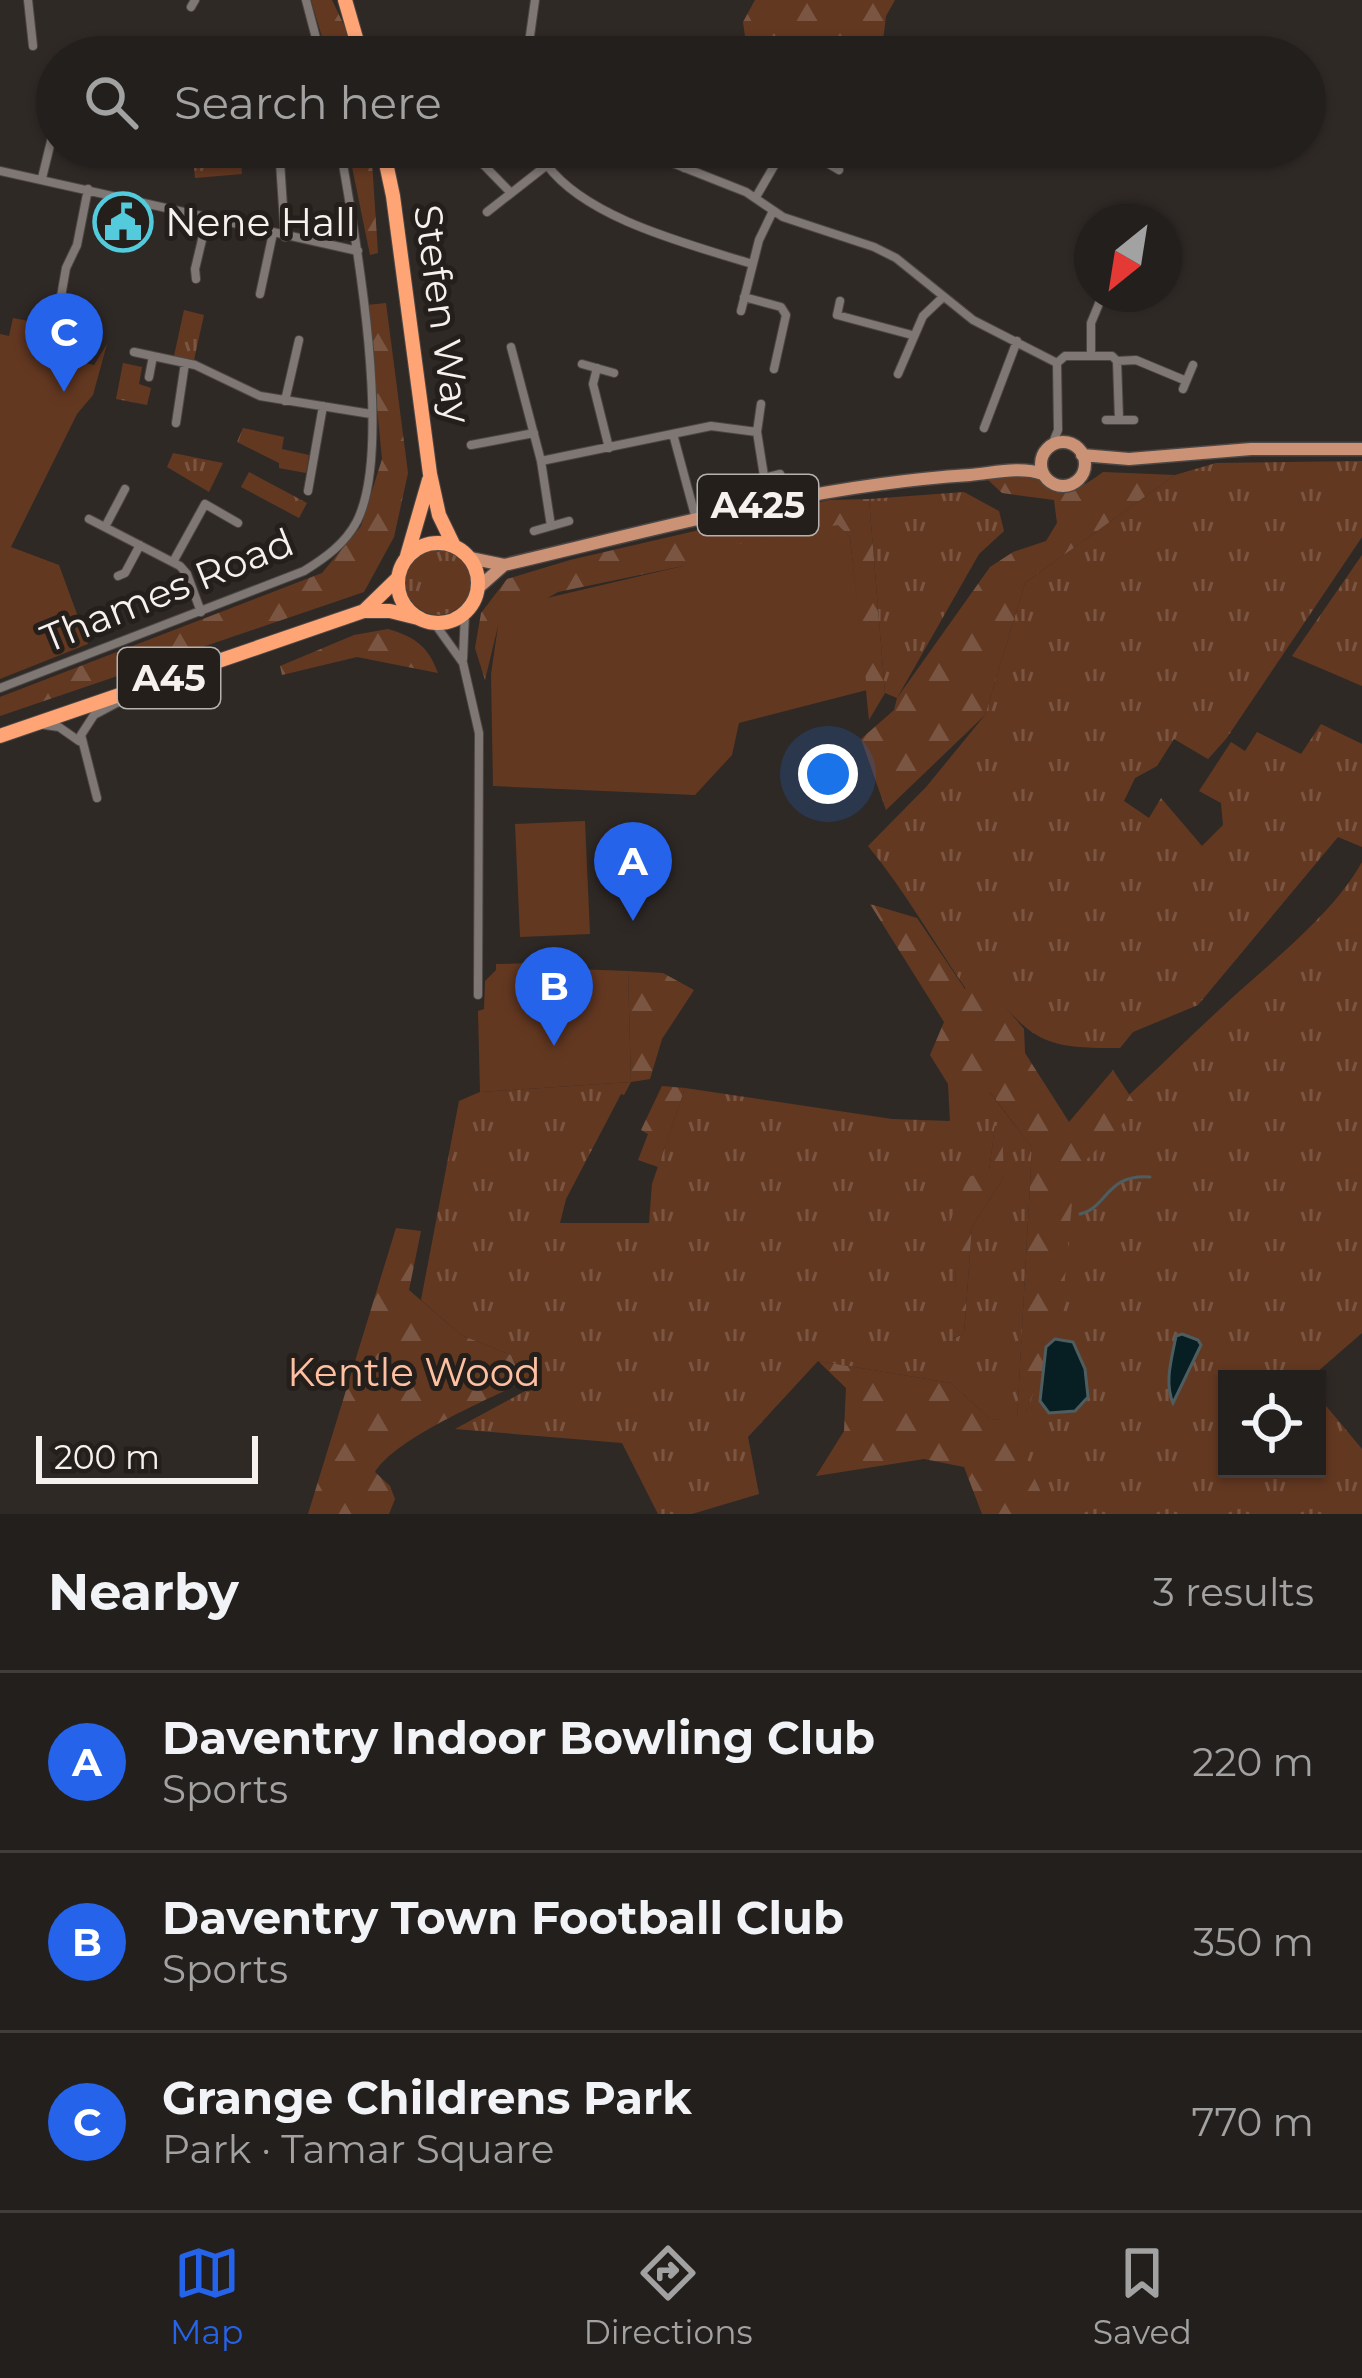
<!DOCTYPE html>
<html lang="en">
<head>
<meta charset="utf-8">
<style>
  :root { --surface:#231f1c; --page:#2b2725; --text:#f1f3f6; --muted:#a3a2a3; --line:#403d3b; --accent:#2563eb }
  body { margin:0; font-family:Montserrat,sans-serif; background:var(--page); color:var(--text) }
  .controls { position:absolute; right:36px; bottom:36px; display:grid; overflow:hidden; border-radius:0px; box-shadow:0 3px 9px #0004 }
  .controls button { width:108px; height:108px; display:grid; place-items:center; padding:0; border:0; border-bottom:3px solid var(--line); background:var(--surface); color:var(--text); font:60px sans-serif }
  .compass { position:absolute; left:1074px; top:204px; width:108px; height:108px; border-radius:50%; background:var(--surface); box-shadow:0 3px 9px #0004; rotate:210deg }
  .scale { position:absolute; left:36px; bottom:30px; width:222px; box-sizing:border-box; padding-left:12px; border:6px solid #f5f1ef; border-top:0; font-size:33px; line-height:42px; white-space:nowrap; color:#f5f1ef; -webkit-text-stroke:9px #251f1c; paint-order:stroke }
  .you { position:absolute; left:828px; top:774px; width:42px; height:42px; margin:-30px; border:9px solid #fff; border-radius:50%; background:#1a73e8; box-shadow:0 0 0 18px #1a73e833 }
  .badge { display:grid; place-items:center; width:78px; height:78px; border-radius:50%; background:var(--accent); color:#fff; font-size:39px; font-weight:700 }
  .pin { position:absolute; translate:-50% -99px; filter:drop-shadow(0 3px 6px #0008) }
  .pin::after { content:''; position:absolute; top:63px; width:42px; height:36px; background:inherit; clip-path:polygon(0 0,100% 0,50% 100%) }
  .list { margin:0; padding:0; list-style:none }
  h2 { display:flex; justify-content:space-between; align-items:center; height:156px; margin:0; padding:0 48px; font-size:51px }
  h2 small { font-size:39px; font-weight:400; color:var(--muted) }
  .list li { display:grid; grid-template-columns:78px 1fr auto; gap:36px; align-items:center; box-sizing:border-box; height:180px; padding:0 48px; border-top:3px solid var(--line) }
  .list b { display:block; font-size:45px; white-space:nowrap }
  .list p { margin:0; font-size:39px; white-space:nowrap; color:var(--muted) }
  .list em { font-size:39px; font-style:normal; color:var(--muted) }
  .icon { flex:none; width:66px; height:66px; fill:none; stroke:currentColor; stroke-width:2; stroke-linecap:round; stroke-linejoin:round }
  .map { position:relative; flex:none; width:1362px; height:1514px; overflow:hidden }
  .search { position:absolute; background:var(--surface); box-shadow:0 3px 9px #0004; left:36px; right:36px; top:36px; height:132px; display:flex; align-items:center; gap:30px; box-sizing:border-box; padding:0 42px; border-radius:66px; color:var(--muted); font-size:45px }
  .sheet { height:696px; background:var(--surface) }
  nav { display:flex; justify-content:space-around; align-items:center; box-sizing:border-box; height:168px; border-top:3px solid var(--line); background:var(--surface); font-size:33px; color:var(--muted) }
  nav a { display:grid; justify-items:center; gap:6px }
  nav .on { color:var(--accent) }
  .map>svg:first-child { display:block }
  .grass { fill:url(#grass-tufts); fill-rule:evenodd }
  .forest { fill:url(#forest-firs) }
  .park { fill:#633821 }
  .water { fill:#071e22; stroke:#4e5d60; stroke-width:3 }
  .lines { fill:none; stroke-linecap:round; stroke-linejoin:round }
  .stream { stroke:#4e5d60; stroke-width:3 }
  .street-casing { stroke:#4c4745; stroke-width:10 }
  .primary-casing { stroke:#4c4745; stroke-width:15 }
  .highway-casing { stroke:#4c4745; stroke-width:16 }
  .street { stroke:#7f7774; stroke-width:8 }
  .primary { stroke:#cb9275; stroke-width:12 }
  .highway { stroke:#fea475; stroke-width:14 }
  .labels { text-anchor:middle; stroke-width:10; stroke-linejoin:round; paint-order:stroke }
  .shield { fill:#251f1c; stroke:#b7b2b0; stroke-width:3 }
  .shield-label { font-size:36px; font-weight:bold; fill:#f5f1ef }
  .poi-label { font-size:39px; fill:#f5f1ef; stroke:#251f1c; text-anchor:start }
  .street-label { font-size:39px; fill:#f5f1ef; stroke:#251f1c }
  .park-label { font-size:39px; fill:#ffc0a1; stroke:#251f1c }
</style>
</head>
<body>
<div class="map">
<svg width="1362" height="1514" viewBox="0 0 1362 1514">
  <defs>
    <pattern id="grass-tufts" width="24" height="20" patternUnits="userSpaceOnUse" patternTransform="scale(3)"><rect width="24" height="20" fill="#633821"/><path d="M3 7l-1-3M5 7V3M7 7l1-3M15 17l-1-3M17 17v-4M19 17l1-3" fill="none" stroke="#7a5542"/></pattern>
    <pattern id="forest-firs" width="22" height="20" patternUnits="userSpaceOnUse" patternTransform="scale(3)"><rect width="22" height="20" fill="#633821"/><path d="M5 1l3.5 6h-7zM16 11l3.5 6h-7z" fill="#7a5542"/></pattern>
  </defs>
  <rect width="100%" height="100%" fill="#2f2926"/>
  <path class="grass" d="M240,153L242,174L195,178L193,156Z
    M184,310L204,315L194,360L174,356Z
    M123,363L142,367L139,384L151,388L147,405L116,399Z
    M243,428L284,437L282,449L309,455L306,473L279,468V463L237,442Z
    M173,453L223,463L209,492L167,467Z
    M1362,461V537L1226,739L1208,759L1174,739L1157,766L1135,778L1124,801L1149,818L1161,798L1202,846L1223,825L1221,803L1199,791L1231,742L1245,751L1257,732L1301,754L1321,724L1362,744V847L1338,837L1198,1005L1133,1032L1120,1048C1036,1049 1032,1038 979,977L966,989C933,941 905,891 868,846L927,786L985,715L1025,583L1175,475L1216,463Z
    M249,472L307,503L299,518L241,487Z
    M964,492L999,511L1004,531L979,554L897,698L885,693L869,499Z
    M405 582a33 33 0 1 1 66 0a33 33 0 1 1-66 0Z
    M1362,555V686L1292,656Z
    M1362,862V1333L1309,1379H1227V1469H1317V1395L1362,1449V1514H1003L1028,1402L1054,1159C1114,1113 1165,1060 1220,1009C1266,966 1332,916 1362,862Z
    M631,1082L624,1095L621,1094L566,1199L560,1223H649L652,1184L685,1088L892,1119L949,1121L989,1091L1032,1148L1017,1421L990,1419L951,1383L818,1361L748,1437L759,1494L692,1514H658L622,1443L455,1429L529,1389L511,1355L461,1335L421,1300L459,1101L480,1092ZM995,1126L1004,1177L972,1227L964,1334L954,1338L956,1266L989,1171Z"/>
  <path class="forest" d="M311,0H332L350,38V57H328Z
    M755,0H895L886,16L881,57H748L743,22Z
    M348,147H371L378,253L370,255Z
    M386,303L408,473L394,537L364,592L0,716V697L322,573L361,526L382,459L367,305Z
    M1103,472L1175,475L1025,583L985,715L886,810L861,739L894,710L897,698L990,567L1013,552L1046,541L1057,523L1054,500L1002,493L987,479C996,478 1008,475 1018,476C1060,478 1051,511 1103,472Z
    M869,499L885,693L869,720L850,537L838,526L683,566L558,592L498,626L485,680L475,648L481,613L507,579L570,560L829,500Z
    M388,629C415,637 428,646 438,673L357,657L282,675L280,666L354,635Z
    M870,904L917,918L965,989L979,976L1024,1029L1025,1053L1069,1122L1113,1070L1138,1108L1075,1171L1060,1331L1026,1410L1027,1462L1051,1514H982L964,1467L924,1459L816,1476L844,1431L846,1388L818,1361L951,1383L990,1419L1017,1420L1032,1148L990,1092L950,1121L948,1084L930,1055L944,1022Z
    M628,971L663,973L694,990L662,1039L650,1079L631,1082Z
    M662,1086L685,1088L658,1167L638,1160L648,1134L641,1130Z
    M995,1126H1002L1004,1177L972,1227L964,1334L953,1338L956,1266L942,1242L968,1177L989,1171Z
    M396,1228L421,1231L409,1290L461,1335L511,1355L523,1382C485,1401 396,1438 375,1472L390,1486L395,1499L389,1514H308Z"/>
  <path class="park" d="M13,318L45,324L42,342L23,340L68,351L67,359L94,365L107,344L93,395L77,414L11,547L59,565L88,644L0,679V334L9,336Z
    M838,525L850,537L867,690L739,723L732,755L695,795L493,786L491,674L498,626L517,605L683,566L696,553Z
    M585,821L590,934L520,937L515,824Z
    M573,962L575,969L628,971L631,1082L480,1092L478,1011L484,1009L485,981L496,970V964Z"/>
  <path class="water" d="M1182,1334L1198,1340L1201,1345L1173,1403C1164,1382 1172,1358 1176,1336Z
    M1055,1339L1073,1342L1085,1369L1088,1397L1075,1411L1049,1413L1040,1401L1046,1347Z"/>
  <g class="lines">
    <path class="stream" d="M1080,1214C1109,1207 1105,1174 1150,1177"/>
    <defs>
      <path id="street" d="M28,0L33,46
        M306,0L321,57
        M191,7L195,0
        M527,57L535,0
        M103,147L106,148
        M279,147L285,237
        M632,147L746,192L783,217L874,247L896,258L973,320L1057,363
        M800,147L839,170
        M474,155L511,193
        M244,162L281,160
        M547,165C587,219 689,244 752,264
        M684,168L692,147
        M0,171L358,251
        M42,178L55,125
        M756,197L785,147
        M487,212L547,165L561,147
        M196,279L195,269L207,219
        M260,294L273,233
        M744,297L781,307L786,315L774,369
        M840,301L837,315L912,335
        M741,311L759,240L773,211
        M55,331L66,268L77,245L88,189
        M511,347L541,461L551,526
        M134,352L195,365L260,396L371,414
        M1091,356V323L1103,294
        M1117,361L1119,419
        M1057,363L1065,356H1112L1117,361L1136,360L1184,380
        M582,364L614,373
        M597,368L593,384L609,448
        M898,374L923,316L943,297
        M149,377L153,356
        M1183,389L1193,365
        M285,401L299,340
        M761,404L757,432L764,476
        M1106,420H1134
        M176,423L185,363
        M984,428L1017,341
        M673,434L696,519
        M471,445L534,433
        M1052,445L1058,430L1057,363
        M541,461L711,426L757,432
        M751,481L780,474
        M308,491L323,406
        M89,519L180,566L187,574L201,612
        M105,527L125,489
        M534,531L569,521
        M173,562L205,504L238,523
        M118,576L125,573L140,545
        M435,624L463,663L479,733L478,995
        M463,659L465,613
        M0,688L304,571C325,558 345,544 357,521C394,447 355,232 340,147
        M45,725L59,727L79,741
        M97,798L81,735L94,715L124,699"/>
      <path id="primary" d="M1041 464a22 22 0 1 1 44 0a22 22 0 1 1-44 0Z
        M1082,455L1129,459L1251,449H1362
        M470,558L504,565C658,529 812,485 970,475C994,473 1020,466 1043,474
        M478,588L504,565"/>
      <path id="highway" d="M345,0L358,45L355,57
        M377,147L386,163L393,196L430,474L439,515L454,546
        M398 583a40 40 0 1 1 80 0a40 40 0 1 1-80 0Z
        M407,556L429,480
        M364,611L398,578
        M0,736L364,611H390L418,618"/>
    </defs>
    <use href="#street" class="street-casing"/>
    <use href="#primary" class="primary-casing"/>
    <use href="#highway" class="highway-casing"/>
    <use href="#street" class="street"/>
    <use href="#primary" class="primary"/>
    <use href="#highway" class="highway"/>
  </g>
  <defs>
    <symbol id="civic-ring" viewBox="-11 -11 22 22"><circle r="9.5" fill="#251f1c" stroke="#53cbdc" stroke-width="1.5"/><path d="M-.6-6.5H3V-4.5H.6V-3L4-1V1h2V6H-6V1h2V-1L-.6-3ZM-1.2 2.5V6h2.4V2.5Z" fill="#53cbdc"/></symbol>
  </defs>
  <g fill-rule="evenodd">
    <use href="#civic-ring" x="90" y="189" width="66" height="66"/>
  </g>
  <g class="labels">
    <g class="shield">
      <rect x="698" y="475" width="120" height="60" rx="9"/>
      <rect x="118" y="648" width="102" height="60" rx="9"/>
    </g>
    <g class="shield-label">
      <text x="758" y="518">A425</text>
      <text x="169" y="691">A45</text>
    </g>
    <g class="poi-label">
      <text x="165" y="236">Nene Hall</text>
    </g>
    <g class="street-label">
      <text transform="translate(443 314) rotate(82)" y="14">Stefen Way</text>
      <text transform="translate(167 590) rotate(-22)" y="14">Thames Road</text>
    </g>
    <g class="park-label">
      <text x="414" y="1386">Kentle Wood</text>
    </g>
  </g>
</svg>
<div class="controls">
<button><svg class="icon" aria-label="locate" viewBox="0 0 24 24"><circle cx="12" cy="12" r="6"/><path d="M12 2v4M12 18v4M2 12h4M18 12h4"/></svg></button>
</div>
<svg class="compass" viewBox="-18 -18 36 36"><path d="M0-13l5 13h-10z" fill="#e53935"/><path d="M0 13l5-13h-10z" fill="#a3a2a3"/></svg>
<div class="scale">200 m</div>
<div class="you"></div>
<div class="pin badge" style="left:633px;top:921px">A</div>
<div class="pin badge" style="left:554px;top:1046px">B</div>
<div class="pin badge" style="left:64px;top:392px">C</div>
<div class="search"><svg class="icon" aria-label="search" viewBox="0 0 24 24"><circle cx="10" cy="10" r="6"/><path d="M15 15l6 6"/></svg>Search here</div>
</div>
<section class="sheet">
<h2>Nearby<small>3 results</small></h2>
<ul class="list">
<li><span class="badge">A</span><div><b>Daventry Indoor Bowling Club</b><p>Sports</p></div><em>220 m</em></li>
<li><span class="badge">B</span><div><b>Daventry Town Football Club</b><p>Sports</p></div><em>350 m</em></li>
<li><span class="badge">C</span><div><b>Grange Childrens Park</b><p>Park · Tamar Square</p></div><em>770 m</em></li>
</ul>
</section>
<nav>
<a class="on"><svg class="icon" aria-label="map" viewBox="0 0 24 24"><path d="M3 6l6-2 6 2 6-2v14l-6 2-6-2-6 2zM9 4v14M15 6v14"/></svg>Map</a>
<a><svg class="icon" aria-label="directions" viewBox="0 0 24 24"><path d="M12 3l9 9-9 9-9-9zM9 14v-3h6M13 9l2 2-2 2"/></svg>Directions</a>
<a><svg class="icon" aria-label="saved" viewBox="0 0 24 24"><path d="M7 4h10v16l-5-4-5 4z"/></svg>Saved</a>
</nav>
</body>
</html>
